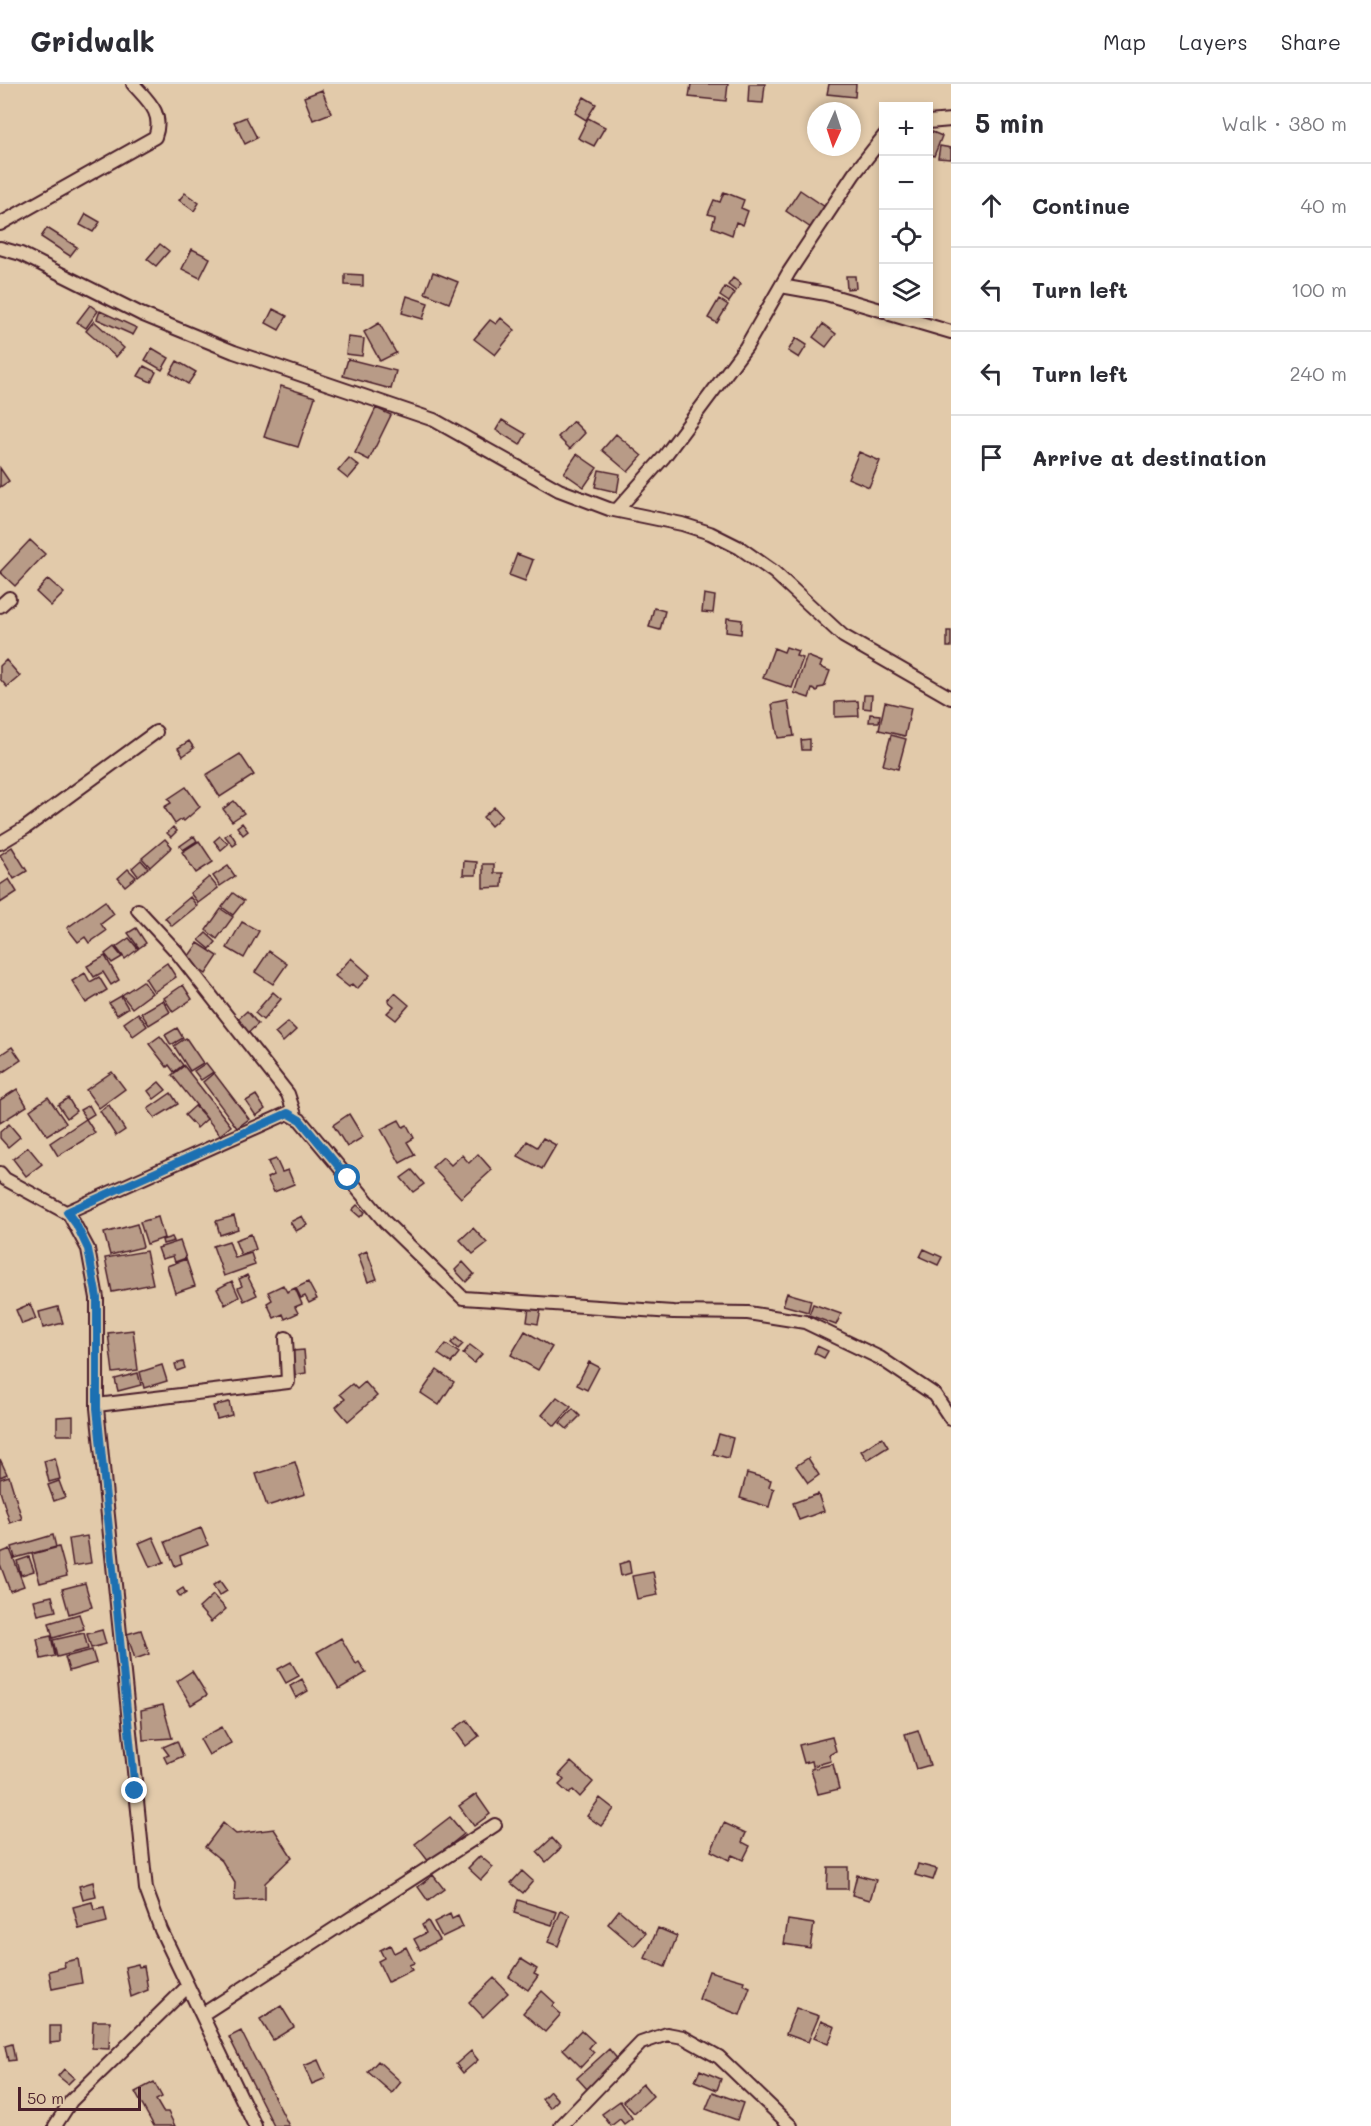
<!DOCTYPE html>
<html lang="en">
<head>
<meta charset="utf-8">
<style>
  :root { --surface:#fff; --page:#f2f2f3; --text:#2b2b33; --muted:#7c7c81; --line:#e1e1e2 }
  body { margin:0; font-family:Mali,sans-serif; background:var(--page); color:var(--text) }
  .controls { position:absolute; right:18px; top:18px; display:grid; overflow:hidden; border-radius:0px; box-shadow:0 3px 9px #0003 }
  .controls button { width:54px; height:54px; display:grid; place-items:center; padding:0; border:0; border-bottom:2px solid var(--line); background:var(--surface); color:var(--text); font:30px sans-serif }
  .compass { position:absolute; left:807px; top:18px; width:54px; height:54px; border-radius:50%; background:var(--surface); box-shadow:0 3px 9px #0003; rotate:183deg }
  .scale { position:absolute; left:18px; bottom:15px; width:123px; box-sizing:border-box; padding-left:6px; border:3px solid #4a1f2b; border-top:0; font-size:16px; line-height:21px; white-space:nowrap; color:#4a1f2b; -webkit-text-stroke:4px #e2caaa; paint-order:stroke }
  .stop { position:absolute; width:18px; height:18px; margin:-14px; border:4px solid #1f6fb2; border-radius:50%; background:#fff }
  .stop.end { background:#1f6fb2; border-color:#fff; box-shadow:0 2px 6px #0008 }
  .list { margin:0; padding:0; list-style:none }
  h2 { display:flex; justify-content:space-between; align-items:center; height:78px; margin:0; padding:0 24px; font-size:26px }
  h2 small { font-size:20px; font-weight:400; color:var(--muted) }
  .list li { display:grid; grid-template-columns:39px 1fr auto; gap:18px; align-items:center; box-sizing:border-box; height:84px; padding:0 24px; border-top:2px solid var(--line) }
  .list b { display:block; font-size:22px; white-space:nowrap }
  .list em { font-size:20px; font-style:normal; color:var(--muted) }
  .icon { flex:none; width:33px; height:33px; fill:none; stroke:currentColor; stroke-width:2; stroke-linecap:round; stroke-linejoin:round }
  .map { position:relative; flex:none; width:951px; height:2042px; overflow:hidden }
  header { display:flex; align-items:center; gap:36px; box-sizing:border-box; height:84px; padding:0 30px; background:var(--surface); border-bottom:2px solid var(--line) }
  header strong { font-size:28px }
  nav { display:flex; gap:33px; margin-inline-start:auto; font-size:21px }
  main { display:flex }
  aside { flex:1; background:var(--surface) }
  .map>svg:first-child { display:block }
  .building { fill:#b89b87; stroke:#4a1f2b; stroke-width:1.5 }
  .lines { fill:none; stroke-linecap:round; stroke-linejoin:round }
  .street-casing { stroke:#4a1f2b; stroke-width:16 }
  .street { stroke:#e2caaa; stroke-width:12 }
  .route { stroke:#1f6fb2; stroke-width:8 }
</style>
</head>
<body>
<header>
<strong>Gridwalk</strong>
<nav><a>Map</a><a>Layers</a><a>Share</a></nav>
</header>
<main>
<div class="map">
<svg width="951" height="2042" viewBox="0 0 951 2042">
  <rect width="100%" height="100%" fill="#e2caaa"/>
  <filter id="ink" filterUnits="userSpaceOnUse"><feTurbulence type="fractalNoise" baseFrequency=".0167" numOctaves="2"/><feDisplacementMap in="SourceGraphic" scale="12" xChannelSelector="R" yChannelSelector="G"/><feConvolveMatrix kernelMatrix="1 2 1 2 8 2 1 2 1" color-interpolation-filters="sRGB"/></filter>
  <g filter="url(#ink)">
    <path class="building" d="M691,0H728L726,17L689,13Z
      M749,0H765L763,19L748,18Z
      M829,0H856L855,13L827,10Z
      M322,6L331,29L313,36L304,13Z
      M584,13L596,20L586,36L575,29Z
      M246,33L257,54L245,60L234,38Z
      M588,34L605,43L594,62L578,54Z
      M930,47L942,52L934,72L928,69Z
      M940,62L951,64V75L938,74Z
      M800,106L825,123L811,144L786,127Z
      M724,108L744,116L741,124L748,127L743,141L736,138L732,151L712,143L715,132L708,130L714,116L720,118Z
      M185,109L199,119L194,127L179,116Z
      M86,130L100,138L93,148L80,141Z
      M47,144L77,163L70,172L41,153Z
      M160,160L169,167L156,182L147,175Z
      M192,165L210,174L200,194L182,185Z
      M433,188L458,198L449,219L425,209Z
      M345,190L363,191V202L345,201Z
      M846,192H855L856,204L847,205Z
      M733,194L741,200L736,207L728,201Z
      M725,203L735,209L729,218L720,212Z
      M407,212L428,219L423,235L402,229Z
      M719,215L728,221L717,239L708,234Z
      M90,221L98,227L86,244L77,238Z
      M273,225L287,232L279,246L266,239Z
      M100,227L137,244L133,251L97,235Z
      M501,234L515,246L495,271L474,255L490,236L496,240Z
      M94,237L124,264L116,273L86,247Z
      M379,239L396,269L380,277L364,248Z
      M823,240L836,250L826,263L813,253Z
      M348,253L364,255L362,272L346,270Z
      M796,254L807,261L799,274L788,267Z
      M152,264L169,274L162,286L145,276Z
      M348,275L396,287L391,305L343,292Z
      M177,277L196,288L188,300L170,289Z
      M144,282L156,288L151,298L138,292Z
      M281,302L315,313L298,363L264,353Z
      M376,324L391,331L369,376L355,369Z
      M502,336L526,350L520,361L496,346Z
      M573,337L585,349L570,365L558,353Z
      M616,350L642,372L628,388L602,366Z
      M859,368L880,377L869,403L848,394Z
      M577,370L597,384L584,403L564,389Z
      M349,374L359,382L348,395L338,387Z
      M0,384L9,397L0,403Z
      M599,386L620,390L617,408L595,403Z
      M30,456L45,470L15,502L0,488Z
      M517,470L533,476L525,497L509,491Z
      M48,495L64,509L51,522L36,508Z
      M704,510L715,512L713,529L702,528Z
      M654,524L665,527L660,546L649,543Z
      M727,534L742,536L741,550L726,548Z
      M947,547H951V563H947Z
      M786,563L798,567L796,572L803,574L792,604L763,594L774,564L784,568Z
      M807,572L822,578L820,583L830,587L824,603L818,604L817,607L812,605L809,614L794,609Z
      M6,576L20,592L7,603L0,595V582Z
      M864,611H872L871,625L863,624Z
      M788,617L794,652L778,654L772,620Z
      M858,617L859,632L835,633V618Z
      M885,618L911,624L905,652L879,646Z
      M870,630L880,631L879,638H869Z
      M891,651L906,655L898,685L883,681Z
      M810,655V666H802L801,656Z
      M189,657L194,664L183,672L178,664Z
      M240,670L254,691L220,713L206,691Z
      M186,703L200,723L184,737L182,735L175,740L164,723L171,719L168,715Z
      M234,717L244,729L232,737L223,725Z
      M494,723L502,732L491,742L483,733Z
      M242,739L248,747L243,751L237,743Z
      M173,743L177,747L171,753L167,749Z
      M230,748L237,759L233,762L225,752Z
      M194,752L197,757L183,766L180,762Z
      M220,752L228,760L221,766L214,757Z
      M165,755L172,763L150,783L142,774Z
      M199,757L213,778L196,789L182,768Z
      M12,763L27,787L14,795L0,771Z
      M141,776L148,784L138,792L132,784Z
      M464,777L477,778L476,791H463Z
      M483,780H494V789H503L502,803L483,804Z
      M228,782L235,792L220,802L213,792Z
      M128,785L136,793L125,802L118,794Z
      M209,793L218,804L198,819L190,809Z
      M9,795L17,808L0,819V801Z
      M233,809L244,817L233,831L222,823Z
      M190,813L197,822L172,842L165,834Z
      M105,817L114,830L101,840L106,847L89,859L85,853L78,858L67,844Z
      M221,825L233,833L217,855L206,846Z
      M242,838L259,847L244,874L227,864Z
      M136,844L146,859L139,864L128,849Z
      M206,849L216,858L210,865L199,856Z
      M129,854L138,865L125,875L116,863Z
      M198,859L218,872L206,890L186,876Z
      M114,863L122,873L112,879L105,870Z
      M269,867L287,880L273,900L255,888Z
      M105,872L119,896L111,901L103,888L94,893L87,882Z
      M351,874L370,891L357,905L352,900L349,903L335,892Z
      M167,879L176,893L154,908L145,894Z
      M85,889L90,898L99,893L107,906L86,919L72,897Z
      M143,897L152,909L132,924L122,911Z
      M183,901L192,915L173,928L164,914Z
      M273,908L281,915L263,936L255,929Z
      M395,909L409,921L396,936L387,929L394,922L388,917Z
      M121,912L128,924L117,931L109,919Z
      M163,916L170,928L149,941L141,929Z
      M247,927L258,940L248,949L236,937Z
      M138,929L147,942L133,952L124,939Z
      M288,938L296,946L283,958L275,949Z
      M177,944L183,954L171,961L165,951Z
      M160,952L183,981L174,988L169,981L167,983L149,960Z
      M186,954L203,979L190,987L174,962Z
      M12,963L21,976L0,990V971Z
      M206,979L213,988L201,996L194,987Z
      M184,982L231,1042L220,1051L172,991Z
      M112,988L125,1005L99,1024L86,1006Z
      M214,989L249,1035L237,1044L203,998Z
      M159,998L166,1006L154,1015L148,1007Z
      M17,1005L27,1022L0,1039V1016Z
      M171,1009L178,1020L155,1034L148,1025Z
      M256,1011L265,1025L256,1032L246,1017Z
      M48,1013L66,1039L47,1051L30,1026Z
      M68,1014L76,1027L67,1034L58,1021Z
      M89,1021L94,1030L86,1035L80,1026Z
      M109,1021L125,1046L116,1052L100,1027Z
      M195,1022L207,1035L197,1044L185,1031Z
      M349,1030L363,1053L347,1063L333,1041Z
      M86,1035L95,1049L58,1072L50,1059Z
      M399,1036L403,1043L407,1041L414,1054L407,1058L415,1071L400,1079L381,1045Z
      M9,1040L20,1053L8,1063L0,1054V1048Z
      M543,1054L556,1061L542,1085L518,1072L527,1057L537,1063Z
      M28,1063L42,1080L26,1092L13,1075Z
      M478,1070L492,1086L461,1114L432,1083L443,1073L451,1081L462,1071L469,1079Z
      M276,1075L282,1088L288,1086L294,1100L274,1108L267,1094L274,1091L268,1078Z
      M412,1086L424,1100L413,1108L401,1094Z
      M357,1121L365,1128L360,1133L352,1126Z
      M234,1132L238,1145L220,1151L216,1137Z
      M302,1132L307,1141L296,1147L290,1138Z
      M158,1133L164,1154L147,1160L140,1138Z
      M137,1140L143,1163L110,1171L104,1149Z
      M473,1144L487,1159L473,1170L460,1156Z
      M251,1150L256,1165L241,1171L235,1156Z
      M172,1153L174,1157L163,1160L162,1156Z
      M180,1157L186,1174L175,1178L173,1172L162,1175L158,1164Z
      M229,1157L235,1174L251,1169L255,1181L224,1192L213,1162Z
      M924,1165L942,1173L938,1181L920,1173Z
      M146,1167L153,1200L112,1208L105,1174Z
      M367,1167L377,1195L368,1198L358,1171Z
      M186,1175L195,1202L175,1209L167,1182Z
      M463,1178L474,1190L466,1198L455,1186Z
      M247,1191L257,1211L244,1217L238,1204L242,1202L239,1195Z
      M232,1197L239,1213L225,1221L217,1205Z
      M308,1198L317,1215L309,1219L305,1212L301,1214L296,1204Z
      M283,1201L287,1208L295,1204L302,1220L295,1223L298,1229L285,1235L283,1230L274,1234L267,1219L272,1216L268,1208Z
      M787,1209L811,1216L808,1228L783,1221Z
      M30,1220L36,1235L22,1240L16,1226Z
      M813,1220L841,1230L836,1241L809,1231Z
      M58,1223L63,1239L43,1244L39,1228Z
      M529,1223L541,1225L538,1240L527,1238Z
      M133,1246L138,1286L113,1289L108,1249Z
      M525,1247L552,1263L538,1286L511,1271Z
      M456,1254L463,1260L458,1265L451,1259Z
      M446,1260L459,1269L451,1279L438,1270Z
      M470,1261L482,1270L474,1279L463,1270Z
      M817,1262L828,1267L824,1274L814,1269Z
      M304,1266L306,1289L295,1291L292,1267Z
      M183,1278L185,1284L177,1287L175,1280Z
      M589,1278L599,1283L587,1306L577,1301Z
      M162,1281L167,1297L144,1304L140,1288Z
      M437,1286L454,1298L439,1321L421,1309Z
      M138,1289L141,1301L118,1307L115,1295Z
      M365,1298L377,1312L348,1337L336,1323L345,1315L340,1310L352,1300L357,1305Z
      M557,1313L571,1323L555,1342L542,1331Z
      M229,1318L232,1331L217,1335L213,1322Z
      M573,1325L580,1332L567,1345L560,1339Z
      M73,1332V1351H57V1333Z
      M719,1350L733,1354L728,1374L713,1370Z
      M882,1353L888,1363L867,1376L861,1367Z
      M55,1374L60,1395L49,1398L44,1377Z
      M808,1374L819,1391L808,1399L796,1382Z
      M0,1375L7,1390L0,1393Z
      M295,1378L305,1410L267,1422L256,1390Z
      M747,1389L771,1396L769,1403L774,1405L769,1423L740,1414Z
      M9,1392L22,1435L10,1439L0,1407V1395Z
      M59,1397L65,1413L54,1417L48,1401Z
      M818,1410L824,1427L799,1436L793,1419Z
      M201,1444L208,1461L180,1472L182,1479L175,1482L165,1458Z
      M53,1451L56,1463L15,1474L12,1463Z
      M87,1452L91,1479L73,1482L69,1455Z
      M153,1453L164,1478L150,1483L139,1459Z
      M59,1463L67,1492L40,1499L32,1470Z
      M10,1465L24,1502L10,1507L0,1480V1469Z
      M29,1473L34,1487L21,1491L17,1477Z
      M629,1477L631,1489L621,1492L619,1480Z
      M653,1488L658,1511L637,1515L632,1492Z
      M220,1497L227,1507L219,1512L213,1501Z
      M85,1499L92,1523L69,1530L62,1505Z
      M183,1504L186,1509L180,1513L177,1508Z
      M213,1511L226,1525L211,1538L199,1524Z
      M52,1512L56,1527L38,1531L34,1516Z
      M79,1530L84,1545L53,1554L49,1539Z
      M102,1546L106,1560L91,1564L87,1550Z
      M141,1546L149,1570L135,1575L127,1550Z
      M84,1549L88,1565L57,1573L53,1556Z
      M51,1552L55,1572L41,1575L37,1555Z
      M341,1554L356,1580L359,1578L366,1589L339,1605L317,1568Z
      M92,1566L96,1579L69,1587L65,1573Z
      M291,1578L299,1592L286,1599L278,1585Z
      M192,1587L207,1611L191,1621L177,1597Z
      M302,1595L308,1607L296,1614L290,1602Z
      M163,1621L172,1654L143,1656L141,1626Z
      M467,1636L479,1652L466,1662L454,1645Z
      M222,1643L231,1659L209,1671L200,1655Z
      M918,1646L930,1681L916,1685L905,1650Z
      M832,1653L836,1667L829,1671L831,1677L813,1682L812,1677L804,1679L799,1661Z
      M177,1657L183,1672L167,1679L164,1673L169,1671L163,1663Z
      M571,1678L593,1698L580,1713L573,1706L569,1710L559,1701L564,1696L559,1691Z
      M833,1680L839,1705L818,1710L811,1685Z
      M476,1710L490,1730L474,1742L459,1722Z
      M600,1714L614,1725L601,1742L587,1732Z
      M450,1733L464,1750L429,1778L415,1760Z
      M223,1739L236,1750L274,1745L292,1773L265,1799V1815L234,1817L235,1799L222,1777L205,1763Z
      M724,1739L746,1749L742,1758L750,1762L743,1776L732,1771L729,1776L711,1767Z
      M552,1754L561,1764L546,1778L537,1768Z
      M480,1772L493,1783L481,1796L468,1784Z
      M918,1780L937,1785L933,1796L915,1791Z
      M828,1783H848V1805H827Z
      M522,1787L533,1797L523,1809L511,1799Z
      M433,1791L444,1805L428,1817L418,1803Z
      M857,1791L876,1796L870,1816L852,1811Z
      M93,1798L96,1813L83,1816L79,1802Z
      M518,1816L557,1828L552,1841L514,1829Z
      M92,1818L94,1826L104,1824L107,1838L79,1845L73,1823Z
      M619,1826L646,1849L634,1862L608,1840Z
      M561,1827L570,1831L558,1862L548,1858Z
      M450,1830L452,1835L458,1832L463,1843L442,1853L434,1838Z
      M788,1836L814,1840L810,1864L784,1860Z
      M428,1837L439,1856L420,1866L414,1855L426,1849L422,1841Z
      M658,1844L677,1852L665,1883L645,1874Z
      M390,1861L394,1869L406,1863L414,1879L409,1881L412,1886L388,1898L378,1877L384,1874L380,1866Z
      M78,1875L82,1899L52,1905L49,1887L65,1883L64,1878Z
      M521,1875L537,1885L534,1890L538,1892L528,1906L509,1893Z
      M138,1880L139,1883L144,1882L148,1906L131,1913L125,1883Z
      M709,1887L744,1897L743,1900L750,1903L740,1931L699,1915Z
      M494,1894L508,1909L483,1933L469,1918Z
      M542,1907L555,1919L552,1922L561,1930L545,1948L523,1929Z
      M281,1922L294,1943L273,1956L260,1935Z
      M796,1924L819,1932L808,1958L786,1950Z
      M93,1937H110L109,1965L92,1964Z
      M821,1937L835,1943L828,1960L814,1954Z
      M50,1942H60V1958L50,1959Z
      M581,1946L594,1958L589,1964L594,1969L581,1983L563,1965Z
      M241,1947L289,2042H274L229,1953Z
      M12,1960L15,1976L8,1977L5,1962Z
      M609,1965L619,1977L587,2005L577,1994Z
      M471,1967L478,1976L463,1989L456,1980Z
      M318,1976L326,1994L312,2000L304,1982Z
      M378,1977L401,1998L392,2009L368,1988Z
      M64,1985L74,1994L68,2000L58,1992Z
      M700,1986L721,1995L717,2006L695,1997Z
      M154,1998L162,2013L156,2016L163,2028H168L175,2042H154L135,2008Z
      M643,2000L653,2012L634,2029L623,2017Z
      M550,2007L558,2016L550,2024L542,2015Z
      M713,2008L743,2019L737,2036L706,2025Z
      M620,2017L632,2034L624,2040L620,2035L611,2042L602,2030Z"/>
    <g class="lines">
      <defs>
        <path id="street" d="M928,38L951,36
          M0,140L155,53C164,29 148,17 133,0
          M0,164L21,170L141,230L234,268L434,336L559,406L609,425L682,440L710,449L740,464L774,488L843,552L951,614
          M781,202L826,210L884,227
          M890,230L951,248
          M617,426L664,373L746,263L789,188L854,90L884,52
          M0,522L9,514
          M0,759L25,744L156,648
          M138,826L176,867L288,1010L295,1031
          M0,1089L5,1095L69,1130L88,1165L97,1214V1324L146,1805L161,1846L255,2042
          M67,1128L288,1029L300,1036L385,1138L463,1214L673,1228L748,1229L805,1238L880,1274L935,1311L951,1335
          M97,1321L288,1298L286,1254
          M203,1930L495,1741
          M55,2042L71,2017L188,1902
          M561,2042L641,1959L667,1950L683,1953L719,1973L791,2042"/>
      </defs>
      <use href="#street" class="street-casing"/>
      <use href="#street" class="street"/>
    </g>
  </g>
  <g class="lines" filter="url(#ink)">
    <path class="route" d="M135,1707L97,1324V1214L88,1165L76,1140L67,1128L288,1029L300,1036L348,1094"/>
  </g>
</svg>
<div class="controls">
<button>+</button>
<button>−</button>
<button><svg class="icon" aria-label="locate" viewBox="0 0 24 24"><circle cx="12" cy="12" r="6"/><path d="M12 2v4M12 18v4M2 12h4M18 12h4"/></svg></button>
<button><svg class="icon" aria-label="layers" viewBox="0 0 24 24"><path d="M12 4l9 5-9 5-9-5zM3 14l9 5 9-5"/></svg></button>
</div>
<svg class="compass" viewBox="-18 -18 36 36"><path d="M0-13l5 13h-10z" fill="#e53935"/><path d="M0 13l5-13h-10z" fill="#7c7c81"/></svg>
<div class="scale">50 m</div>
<div class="stop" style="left:348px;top:1094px"></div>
<div class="stop end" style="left:135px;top:1707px"></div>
</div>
<aside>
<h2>5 min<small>Walk · 380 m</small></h2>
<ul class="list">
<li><svg class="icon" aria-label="ahead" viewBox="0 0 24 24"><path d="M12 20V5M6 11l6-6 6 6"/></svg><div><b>Continue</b></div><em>40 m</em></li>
<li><svg class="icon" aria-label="left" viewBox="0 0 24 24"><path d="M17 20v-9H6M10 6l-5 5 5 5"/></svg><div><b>Turn left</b></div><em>100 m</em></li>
<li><svg class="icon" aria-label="left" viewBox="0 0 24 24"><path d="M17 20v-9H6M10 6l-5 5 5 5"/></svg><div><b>Turn left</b></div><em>240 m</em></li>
<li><svg class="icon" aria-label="arrive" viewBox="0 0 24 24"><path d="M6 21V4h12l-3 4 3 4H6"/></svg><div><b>Arrive at destination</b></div></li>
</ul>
</aside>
</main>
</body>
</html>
